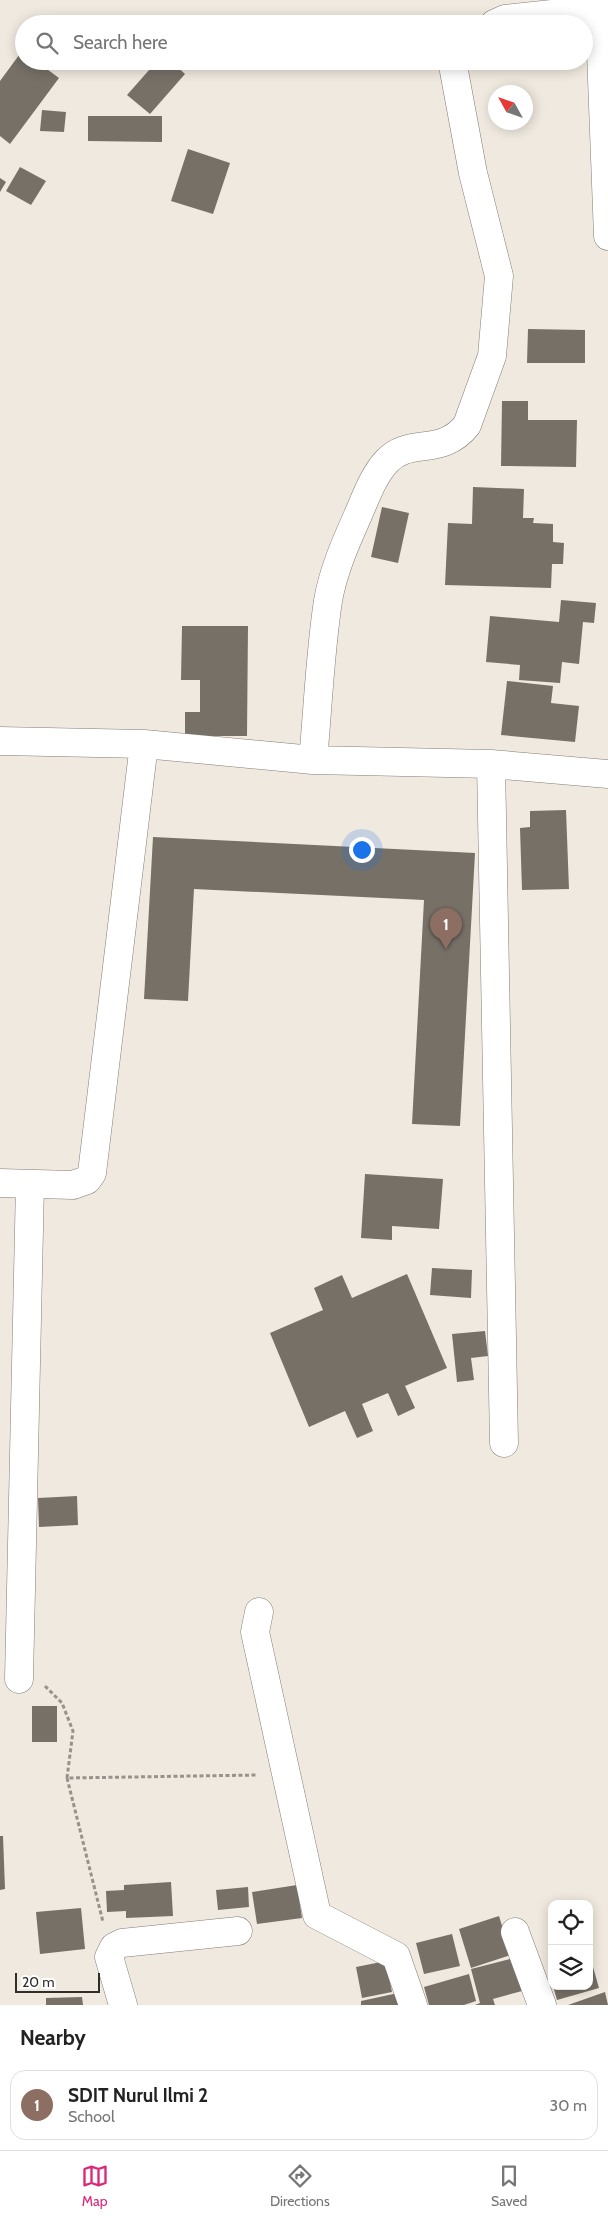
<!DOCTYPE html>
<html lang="en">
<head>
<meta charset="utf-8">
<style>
  :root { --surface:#fff; --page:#f6f6f6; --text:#222; --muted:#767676; --line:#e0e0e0; --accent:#db2777 }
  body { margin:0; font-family:Cabin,sans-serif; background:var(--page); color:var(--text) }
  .controls { position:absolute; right:15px; bottom:15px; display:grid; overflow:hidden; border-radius:10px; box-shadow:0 2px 12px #0003 }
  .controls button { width:45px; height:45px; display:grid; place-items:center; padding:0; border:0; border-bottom:1px solid var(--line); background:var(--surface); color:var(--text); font:25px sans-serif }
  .compass { position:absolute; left:488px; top:85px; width:45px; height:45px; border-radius:50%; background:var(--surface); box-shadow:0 2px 12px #0003; rotate:310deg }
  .scale { position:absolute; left:15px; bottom:12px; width:85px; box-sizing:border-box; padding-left:5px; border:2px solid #302d2a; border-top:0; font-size:14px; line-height:18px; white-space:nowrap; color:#302d2a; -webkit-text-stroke:4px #fff; paint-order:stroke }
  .you { position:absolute; left:361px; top:849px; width:18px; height:18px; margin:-12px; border:4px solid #fff; border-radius:50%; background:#1a73e8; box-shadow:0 0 0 8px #1a73e833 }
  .badge { display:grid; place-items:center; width:32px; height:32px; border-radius:50%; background:var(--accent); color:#fff; font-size:16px; font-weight:700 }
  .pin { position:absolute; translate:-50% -41px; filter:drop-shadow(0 1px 2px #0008) }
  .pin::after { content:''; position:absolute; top:26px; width:18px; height:15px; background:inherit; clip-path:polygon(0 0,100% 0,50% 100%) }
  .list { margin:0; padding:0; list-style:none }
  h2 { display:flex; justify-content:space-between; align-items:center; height:65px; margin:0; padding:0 20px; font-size:21px }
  h2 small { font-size:16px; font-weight:400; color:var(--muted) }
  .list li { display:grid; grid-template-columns:32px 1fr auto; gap:15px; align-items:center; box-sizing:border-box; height:70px; margin:0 10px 10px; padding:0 10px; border:1px solid var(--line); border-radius:15px }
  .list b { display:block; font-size:19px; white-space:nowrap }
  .list p { margin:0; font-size:16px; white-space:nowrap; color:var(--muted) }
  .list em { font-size:16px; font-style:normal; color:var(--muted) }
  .icon { flex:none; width:28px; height:28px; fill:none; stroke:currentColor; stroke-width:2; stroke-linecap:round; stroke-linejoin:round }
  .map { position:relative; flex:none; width:608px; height:2005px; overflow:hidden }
  .search { position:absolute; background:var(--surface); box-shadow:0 2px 12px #0003; left:15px; right:15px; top:15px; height:55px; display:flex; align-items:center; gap:12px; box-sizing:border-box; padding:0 18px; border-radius:28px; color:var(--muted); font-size:19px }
  .sheet { height:145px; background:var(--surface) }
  nav { display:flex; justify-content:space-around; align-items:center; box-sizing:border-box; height:70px; border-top:1px solid var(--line); background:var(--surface); font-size:14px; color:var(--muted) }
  nav a { display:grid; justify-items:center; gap:2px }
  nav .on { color:var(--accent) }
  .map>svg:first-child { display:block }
  .building { fill:#767067 }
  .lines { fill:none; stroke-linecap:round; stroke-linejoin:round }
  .minor-casing { stroke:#847d75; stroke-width:29 }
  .path { stroke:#97928b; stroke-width:3; stroke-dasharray:4 2.5; stroke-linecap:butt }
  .minor { stroke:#fff; stroke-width:28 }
</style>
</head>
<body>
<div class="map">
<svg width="608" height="2005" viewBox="0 0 608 2005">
  <rect width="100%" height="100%" fill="#f0e9df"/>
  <path class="building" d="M22,51L24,61H36L59,78L10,144L0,136V81Z
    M157,61H171L185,74L150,114L127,95Z
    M42,110L66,112L64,132L40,131Z
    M88,116H162V142L88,141Z
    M188,149L230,163L213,214L171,201Z
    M20,167L46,181L31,205L6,191Z
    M0,178L6,182L0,192Z
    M528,329L585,330V363H527Z
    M502,401H528V420H577L576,467L501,466Z
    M473,487L524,489L523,518H534L533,523L553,524V542L564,543L563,564H552L551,588L445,585L448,523L472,524Z
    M382,507L409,513L398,563L371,557Z
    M561,600L596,603L594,623L583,622L579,664L562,662L560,683L519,680L520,665L486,662L490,616L559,622Z
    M182,626H248L247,736H185V712H200V680H181Z
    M507,681L553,686L551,703L579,706L575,742L501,735Z
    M566,810L569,889L522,890L520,828L530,827V811Z
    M153,837L475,853L460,1126L412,1124L424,900L194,889L188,1001L144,999Z
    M365,1174L443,1179L439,1229L392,1226V1240L361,1238Z
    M432,1268L472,1270L471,1298L430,1295Z
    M407,1274L447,1368L405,1386L415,1408L398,1416L388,1393L362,1404L373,1431L357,1438L345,1411L309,1427L270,1333L323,1310L314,1288L342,1275L352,1298Z
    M485,1331L488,1356L471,1358L474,1380L457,1382L452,1334Z
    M77,1496L78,1525L39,1527L38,1498Z
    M32,1706H57V1742H32Z
    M0,1836H3L5,1889L0,1890Z
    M171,1882L173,1916L126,1918V1911L107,1912L106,1891L124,1890V1885Z
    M297,1885L302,1918L257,1924L252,1892Z
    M248,1887L249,1907L218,1910L216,1890Z
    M81,1908L85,1949L40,1954L36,1912Z
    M499,1916L511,1955L471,1968L459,1929Z
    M452,1934L460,1966L424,1974L416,1943Z
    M514,1958L522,1991L493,1999L495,2005H475L480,2003L471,1969Z
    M591,1960L599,1988L557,2000L553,1986H589V1961Z
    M386,1961L392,1992L362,1998L356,1967Z
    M469,1974L476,2001L464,2005H429L424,1987Z
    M605,1992L608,2005H568Z
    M398,1993L401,2005H361V2001Z
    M82,1997L83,2005H46V1998Z"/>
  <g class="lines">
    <defs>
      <path id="minor" d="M599,0L608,236
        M494,24L505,19L598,9
        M0,741L144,744L313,760L491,764L608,774
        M313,760C318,707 320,653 328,601C333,571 346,542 358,515C366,497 373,476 387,461C409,437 442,457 467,425L492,356L499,276L473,173L454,71L456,61
        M491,764L504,1443
        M0,1183L73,1185L87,1180L92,1173L144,744
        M259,1612L255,1632L317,1915L396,1956L413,2005
        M19,1679L30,1184
        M515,1932L542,2005
        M123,2005L109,1957L114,1947L122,1943L238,1931"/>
    </defs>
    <use href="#minor" class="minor-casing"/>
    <path class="path" d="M45,1686L62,1703L73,1731L67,1778L258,1775
      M67,1778L103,1922"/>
    <use href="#minor" class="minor"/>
  </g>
</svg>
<div class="controls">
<button><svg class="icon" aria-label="locate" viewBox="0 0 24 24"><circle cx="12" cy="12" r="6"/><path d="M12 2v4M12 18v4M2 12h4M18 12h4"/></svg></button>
<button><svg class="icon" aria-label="layers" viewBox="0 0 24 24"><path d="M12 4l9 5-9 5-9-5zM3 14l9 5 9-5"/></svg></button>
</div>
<svg class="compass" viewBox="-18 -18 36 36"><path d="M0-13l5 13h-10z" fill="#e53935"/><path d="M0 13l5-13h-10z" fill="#767676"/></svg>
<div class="scale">20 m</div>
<div class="you"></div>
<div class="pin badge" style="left:446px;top:949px;background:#8d6e63">1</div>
<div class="search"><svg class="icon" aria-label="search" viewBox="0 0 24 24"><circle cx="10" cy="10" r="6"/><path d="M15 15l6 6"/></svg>Search here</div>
</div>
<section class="sheet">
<h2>Nearby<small></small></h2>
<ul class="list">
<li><span class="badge" style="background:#8d6e63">1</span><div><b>SDIT Nurul Ilmi 2</b><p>School</p></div><em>30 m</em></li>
</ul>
</section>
<nav>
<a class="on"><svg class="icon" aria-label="map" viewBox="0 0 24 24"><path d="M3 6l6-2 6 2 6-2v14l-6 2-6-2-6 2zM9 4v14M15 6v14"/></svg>Map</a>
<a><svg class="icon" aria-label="directions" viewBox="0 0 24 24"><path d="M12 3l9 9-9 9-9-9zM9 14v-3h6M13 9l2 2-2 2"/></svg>Directions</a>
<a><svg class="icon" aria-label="saved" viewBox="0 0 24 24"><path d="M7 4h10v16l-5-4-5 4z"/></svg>Saved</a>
</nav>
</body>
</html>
